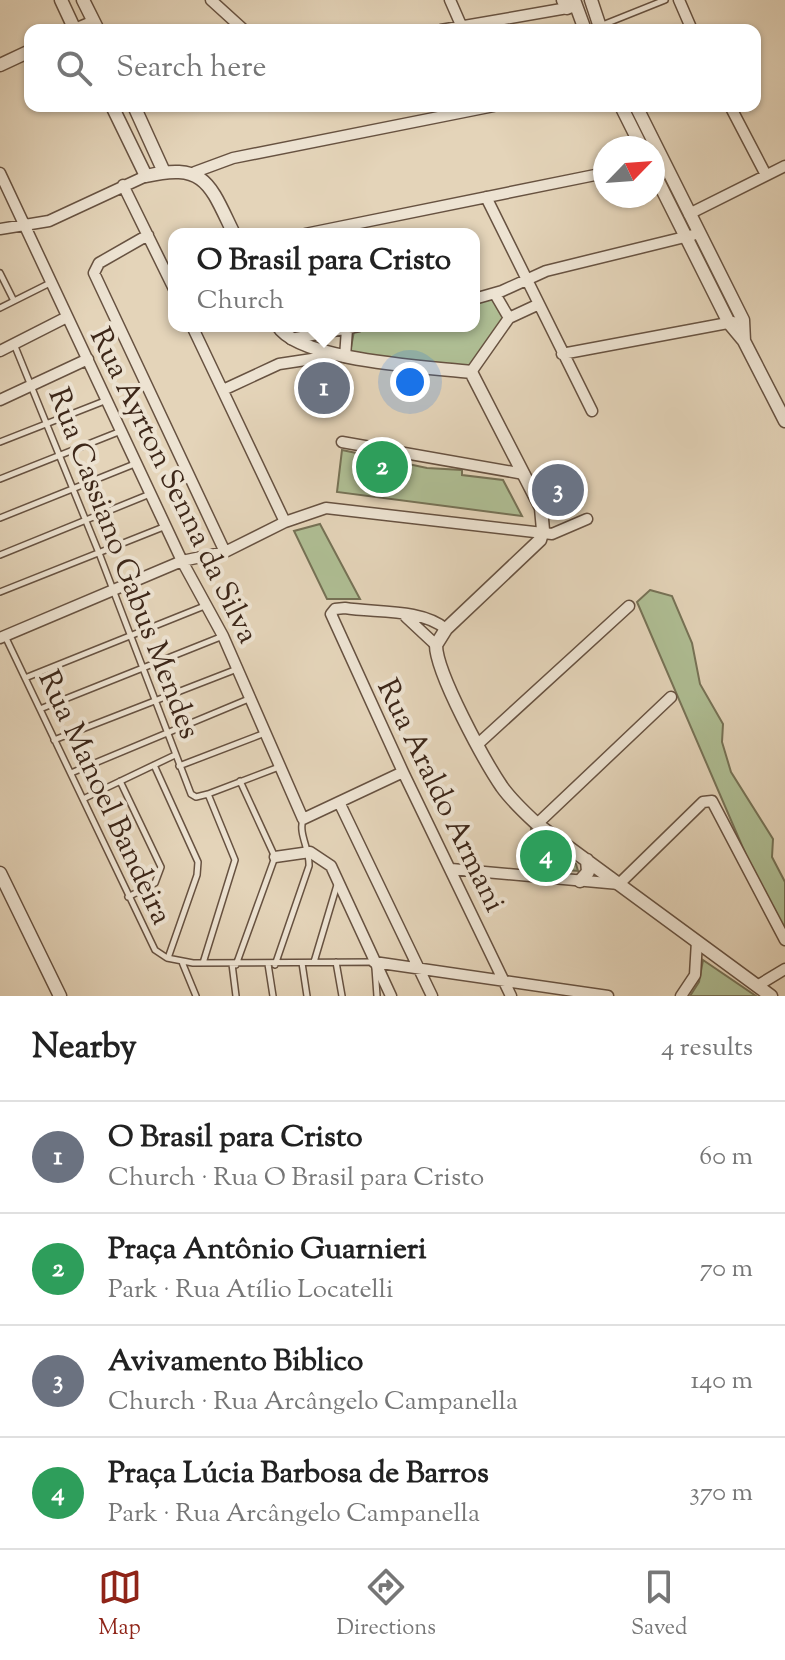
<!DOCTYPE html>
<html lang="en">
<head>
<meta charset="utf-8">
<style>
  :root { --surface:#fff; --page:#f2f2f2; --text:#222; --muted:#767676; --line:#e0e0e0; --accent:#8f2418 }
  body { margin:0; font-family:"Sorts Mill Goudy",serif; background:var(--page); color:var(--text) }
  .compass { position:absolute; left:593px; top:136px; width:72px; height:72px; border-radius:50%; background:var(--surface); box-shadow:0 2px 6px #0004; rotate:65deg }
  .you { position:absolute; left:410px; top:382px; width:28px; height:28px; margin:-20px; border:6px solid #fff; border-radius:50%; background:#1a73e8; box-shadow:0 0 0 12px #1a73e833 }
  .badge { display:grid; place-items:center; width:52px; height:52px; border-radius:50%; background:var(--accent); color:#fff; font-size:26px; font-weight:700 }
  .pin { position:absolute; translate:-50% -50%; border:4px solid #fff; box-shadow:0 2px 8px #0006 }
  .popup { position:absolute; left:168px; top:228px; width:312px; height:104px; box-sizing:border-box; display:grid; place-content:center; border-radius:16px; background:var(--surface); filter:drop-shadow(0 2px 6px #0005); font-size:26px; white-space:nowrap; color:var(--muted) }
  .popup b { font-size:30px; color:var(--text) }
  .popup::after { content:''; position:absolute; left:50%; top:100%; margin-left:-16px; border:16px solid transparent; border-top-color:var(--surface) }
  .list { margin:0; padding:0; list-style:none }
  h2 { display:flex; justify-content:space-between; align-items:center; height:104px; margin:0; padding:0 32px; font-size:34px }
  h2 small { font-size:26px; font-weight:400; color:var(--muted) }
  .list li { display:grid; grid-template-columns:52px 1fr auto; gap:24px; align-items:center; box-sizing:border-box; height:112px; padding:0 32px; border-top:2px solid var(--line) }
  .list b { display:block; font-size:30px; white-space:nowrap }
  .list p { margin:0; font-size:26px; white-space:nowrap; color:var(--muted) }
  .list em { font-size:26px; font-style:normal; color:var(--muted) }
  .icon { flex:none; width:44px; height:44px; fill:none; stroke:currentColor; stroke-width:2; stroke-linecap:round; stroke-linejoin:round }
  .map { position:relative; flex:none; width:785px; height:996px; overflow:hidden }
  .search { position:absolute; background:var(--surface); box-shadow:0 2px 6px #0004; left:24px; right:24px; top:24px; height:88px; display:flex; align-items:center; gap:20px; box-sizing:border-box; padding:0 28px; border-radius:16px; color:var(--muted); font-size:30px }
  .sheet { height:552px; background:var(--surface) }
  nav { display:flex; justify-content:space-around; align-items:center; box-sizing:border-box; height:112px; border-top:2px solid var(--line); background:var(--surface); font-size:22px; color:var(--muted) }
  nav a { display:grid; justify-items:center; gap:4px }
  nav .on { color:var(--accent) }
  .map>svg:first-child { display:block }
  .green { fill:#afbe94; stroke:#767256; stroke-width:2 }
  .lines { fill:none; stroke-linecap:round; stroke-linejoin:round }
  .service-casing { stroke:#675241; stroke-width:8 }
  .minor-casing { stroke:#675241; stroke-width:13 }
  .tertiary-casing { stroke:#675241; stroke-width:15 }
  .service { stroke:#ede3d2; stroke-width:5 }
  .minor { stroke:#ede3d2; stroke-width:10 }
  .tertiary { stroke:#ede3d2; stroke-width:12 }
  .labels { text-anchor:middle; stroke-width:8; stroke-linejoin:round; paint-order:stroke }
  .street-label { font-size:30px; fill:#3d2719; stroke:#ede3d2 }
</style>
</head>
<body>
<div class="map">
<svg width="785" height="996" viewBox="0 0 785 996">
  <rect width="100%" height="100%" fill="#e4d4b9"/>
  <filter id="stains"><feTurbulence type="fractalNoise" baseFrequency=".0025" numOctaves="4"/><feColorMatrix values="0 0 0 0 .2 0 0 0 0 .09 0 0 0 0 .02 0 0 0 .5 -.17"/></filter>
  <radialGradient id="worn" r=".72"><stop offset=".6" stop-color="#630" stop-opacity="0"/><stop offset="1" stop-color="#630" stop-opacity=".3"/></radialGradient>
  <path class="green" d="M497,297L505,318L471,372L350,353L354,331L377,326H474V303Z
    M342,450L427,468L462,470V475L503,480L522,516L337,492Z
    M320,524L360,599H327L294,531Z
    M650,590L672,596L692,643L700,684L723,724L722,742L731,772L773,839L772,857L785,882V931L746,855L637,602Z
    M531,829L576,864L578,871L526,867Z
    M703,960L756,996H690L699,982Z"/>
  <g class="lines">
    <defs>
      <path id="service" d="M600,26L665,0
        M0,273L14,301
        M0,308L50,283
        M14,344L99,553L191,794L196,797L208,794L279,767
        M0,442L107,400
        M0,479L121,431
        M0,518L137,463
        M0,555L150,494
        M0,592L166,526
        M5,636L155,950L167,958L193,963L374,962
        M25,678L207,605
        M40,709L223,636
        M54,740L237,669
        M154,765L198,862L197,875L168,958
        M179,766L265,733
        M71,773L251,698
        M120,781L161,867L155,883L128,897
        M83,799L175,755
        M182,962L196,996
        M314,962L337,885
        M336,962L342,996
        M203,963L235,860L208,794
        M302,963L307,996
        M232,964L236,996
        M268,964L273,996
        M236,965L275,857L240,781
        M275,965L309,866C310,849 298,834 303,819
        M375,968L377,996"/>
      <path id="minor" d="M211,0L244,30
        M450,0L461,25
        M679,0L692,30
        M441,30L573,7
        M730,106L766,175
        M195,172L233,158L494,106
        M0,173L182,561L223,636L303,819L403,772
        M123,185L174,289
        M486,197L592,411
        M689,214L785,166
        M0,229L49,221L146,176
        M305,234L605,173
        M148,235L99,263L94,273L225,552
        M495,294L509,318
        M474,299L502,291L546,271L693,235
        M192,326L285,522
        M291,339L359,326
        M0,351L67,317
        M562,354L733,322
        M345,357L347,329
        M471,372L509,318L537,305
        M223,390L279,364L332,356
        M0,400L88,359
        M342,442L524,474
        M406,617L436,645
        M446,629C421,608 375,613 345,608L335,609L331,614L403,772L511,996
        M0,638L182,561L225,552L285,522L326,508L552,534L587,519
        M478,744L629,606
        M339,802L432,996
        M537,824L671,697
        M275,857L310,852L331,866L391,996
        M451,869L619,884L703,802L712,801L785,940
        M374,962L608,996
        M757,986L785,969
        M681,996L695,975L697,941"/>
      <path id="tertiary" d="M61,0L75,30L94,22
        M83,0L98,30
        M563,0L567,8
        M574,0L585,30
        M591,0L601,30
        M0,65L30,51
        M112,106L146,176C206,162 210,185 234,234
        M134,106L164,172
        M621,106L642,148
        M636,106L743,320L744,341
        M653,171L729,323L744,341L785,421
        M278,326C299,361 430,367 471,372L541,508L543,530L540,540L446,629L436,645C436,673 485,762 502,787C512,801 524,812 537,824L771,996
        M0,873L60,996
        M580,881L588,872L587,860"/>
    </defs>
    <use href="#service" class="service-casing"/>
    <use href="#minor" class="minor-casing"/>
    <use href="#tertiary" class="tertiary-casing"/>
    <use href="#service" class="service"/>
    <use href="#minor" class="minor"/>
    <use href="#tertiary" class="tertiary"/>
  </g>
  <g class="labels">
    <g class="street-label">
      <text transform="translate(175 485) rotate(64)" y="10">Rua Ayrton Senna da Silva</text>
      <text transform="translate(125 563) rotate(69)" y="10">Rua Cassiano Gabus Mendes</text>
      <text transform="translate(442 795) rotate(64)" y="10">Rua Araldo Armani</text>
      <text transform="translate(106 797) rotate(65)" y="10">Rua Manoel Bandeira</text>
    </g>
  </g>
  <rect width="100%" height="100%" filter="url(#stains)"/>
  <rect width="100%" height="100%" fill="url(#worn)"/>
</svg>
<svg class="compass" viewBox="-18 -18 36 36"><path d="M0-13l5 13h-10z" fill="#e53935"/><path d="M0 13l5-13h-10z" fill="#767676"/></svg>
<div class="you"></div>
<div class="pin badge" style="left:324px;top:388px;background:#6b7280">1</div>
<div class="popup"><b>O Brasil para Cristo</b>Church</div>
<div class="pin badge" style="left:382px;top:467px;background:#2e9e5b">2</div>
<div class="pin badge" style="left:558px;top:490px;background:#6b7280">3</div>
<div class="pin badge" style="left:546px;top:856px;background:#2e9e5b">4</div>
<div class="search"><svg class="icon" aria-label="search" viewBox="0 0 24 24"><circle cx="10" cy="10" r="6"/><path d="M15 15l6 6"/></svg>Search here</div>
</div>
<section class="sheet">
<h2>Nearby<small>4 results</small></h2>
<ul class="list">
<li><span class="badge" style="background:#6b7280">1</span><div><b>O Brasil para Cristo</b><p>Church · Rua O Brasil para Cristo</p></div><em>60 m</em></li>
<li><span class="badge" style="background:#2e9e5b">2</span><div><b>Praça Antônio Guarnieri</b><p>Park · Rua Atílio Locatelli</p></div><em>70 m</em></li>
<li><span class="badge" style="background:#6b7280">3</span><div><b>Avivamento Biblico</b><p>Church · Rua Arcângelo Campanella</p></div><em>140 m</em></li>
<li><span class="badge" style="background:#2e9e5b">4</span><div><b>Praça Lúcia Barbosa de Barros</b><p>Park · Rua Arcângelo Campanella</p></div><em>370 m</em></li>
</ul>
</section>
<nav>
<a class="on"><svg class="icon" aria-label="map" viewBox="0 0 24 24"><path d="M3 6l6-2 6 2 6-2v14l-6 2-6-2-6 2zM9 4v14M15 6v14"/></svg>Map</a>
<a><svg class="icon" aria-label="directions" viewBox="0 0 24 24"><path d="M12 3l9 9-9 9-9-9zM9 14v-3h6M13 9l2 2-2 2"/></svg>Directions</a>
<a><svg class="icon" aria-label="saved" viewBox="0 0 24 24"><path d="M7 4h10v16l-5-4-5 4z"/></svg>Saved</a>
</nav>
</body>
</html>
